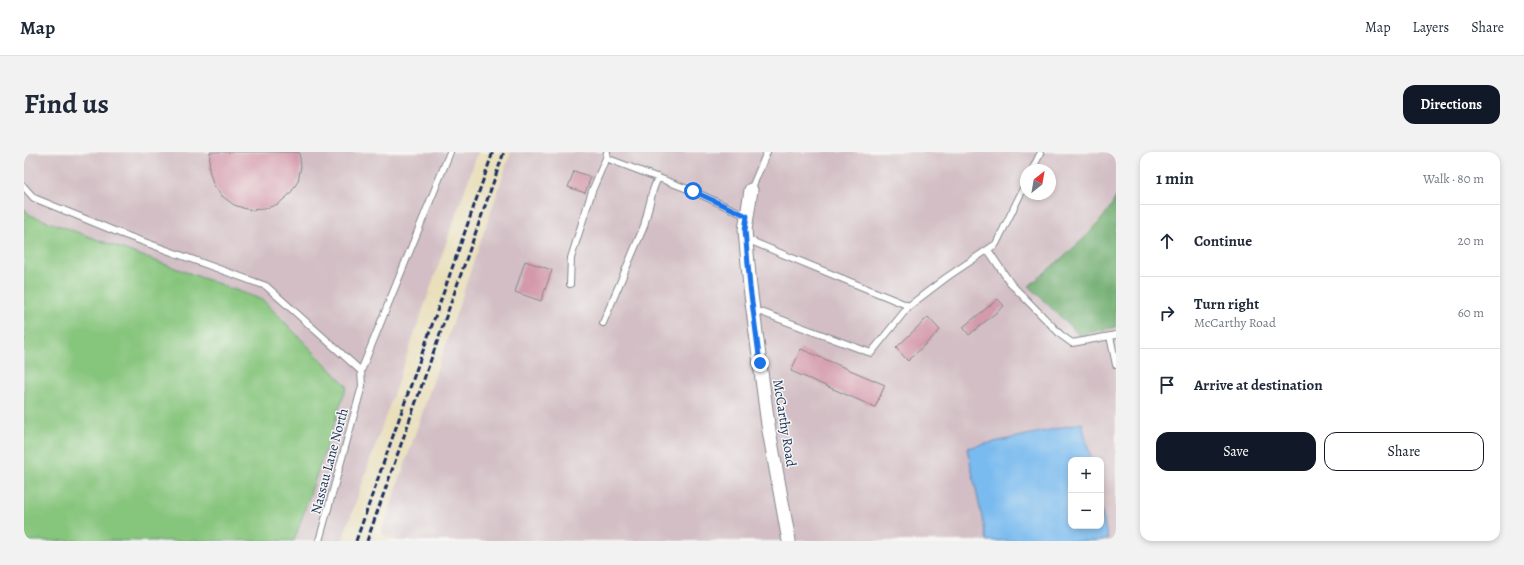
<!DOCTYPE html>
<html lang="en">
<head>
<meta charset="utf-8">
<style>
  :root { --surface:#fff; --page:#f2f2f3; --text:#1f2937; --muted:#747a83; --line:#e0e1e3; --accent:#111827 }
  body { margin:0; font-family:Alegreya,serif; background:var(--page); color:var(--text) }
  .controls { position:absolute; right:12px; bottom:12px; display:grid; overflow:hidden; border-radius:8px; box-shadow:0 2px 6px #0003 }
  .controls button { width:36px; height:36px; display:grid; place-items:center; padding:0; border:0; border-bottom:1px solid var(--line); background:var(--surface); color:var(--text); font:20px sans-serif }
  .compass { position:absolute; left:996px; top:12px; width:36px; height:36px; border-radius:50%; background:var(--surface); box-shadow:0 2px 6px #0003; rotate:31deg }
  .stop { position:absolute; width:12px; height:12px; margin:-9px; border:3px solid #1a73e8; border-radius:50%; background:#fff }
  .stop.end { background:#1a73e8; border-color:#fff; box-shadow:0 1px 4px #0008 }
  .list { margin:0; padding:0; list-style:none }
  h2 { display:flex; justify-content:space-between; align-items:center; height:52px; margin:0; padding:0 16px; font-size:17px }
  h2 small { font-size:13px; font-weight:400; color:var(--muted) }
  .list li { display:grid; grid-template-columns:26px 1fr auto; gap:12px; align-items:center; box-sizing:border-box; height:72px; padding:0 16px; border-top:1px solid var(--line) }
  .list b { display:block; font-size:15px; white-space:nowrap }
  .list p { margin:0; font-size:13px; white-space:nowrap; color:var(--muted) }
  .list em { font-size:13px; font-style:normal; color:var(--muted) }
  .actions { display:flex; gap:8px; padding:12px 16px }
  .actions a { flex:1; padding:9px 0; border:1px solid var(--accent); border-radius:12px; text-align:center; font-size:14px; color:var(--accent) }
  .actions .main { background:var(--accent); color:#fff }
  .icon { flex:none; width:22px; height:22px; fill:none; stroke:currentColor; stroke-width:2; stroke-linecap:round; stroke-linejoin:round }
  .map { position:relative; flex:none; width:1092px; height:389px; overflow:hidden; border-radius:12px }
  header { display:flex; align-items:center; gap:24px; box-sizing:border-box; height:56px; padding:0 20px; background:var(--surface); border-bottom:1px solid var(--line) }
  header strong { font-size:19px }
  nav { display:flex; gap:22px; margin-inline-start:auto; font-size:14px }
  .intro { display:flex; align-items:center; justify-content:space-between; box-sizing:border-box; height:96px; padding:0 24px }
  h1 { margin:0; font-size:28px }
  .button { padding:10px 18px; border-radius:12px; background:var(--accent); color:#fff; font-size:14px; font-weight:700 }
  main { display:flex; gap:24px; padding:0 24px }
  aside { flex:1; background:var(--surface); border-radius:12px; box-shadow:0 2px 6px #0003 }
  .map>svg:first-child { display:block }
  .industrial { fill:#d2bec4; fill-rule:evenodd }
  .green { fill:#86c57c; stroke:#507a6d }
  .forest { fill:#6caa6c; stroke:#446c65 }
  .water { fill:#7abbef; stroke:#4a75a6 }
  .building { fill:#d499aa }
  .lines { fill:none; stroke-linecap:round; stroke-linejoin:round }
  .lane-casing { stroke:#82878c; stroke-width:8 }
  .street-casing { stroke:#82878c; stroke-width:15 }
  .lane { stroke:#fff; stroke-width:6 }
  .street { stroke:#fff; stroke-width:13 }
  .rail { stroke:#1b2f5e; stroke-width:3; stroke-dasharray:6 3; stroke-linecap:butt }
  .route { stroke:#1a73e8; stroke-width:5 }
  .labels { text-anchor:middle; stroke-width:3; stroke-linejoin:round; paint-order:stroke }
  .street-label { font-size:14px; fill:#1b2f5e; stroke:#f6f6f2 }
</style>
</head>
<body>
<header>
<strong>Map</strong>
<nav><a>Map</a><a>Layers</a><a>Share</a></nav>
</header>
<div class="intro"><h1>Find us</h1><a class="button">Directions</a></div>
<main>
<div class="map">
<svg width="1092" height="389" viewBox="0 0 1092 389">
  <rect width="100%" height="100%" fill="#f6f6f2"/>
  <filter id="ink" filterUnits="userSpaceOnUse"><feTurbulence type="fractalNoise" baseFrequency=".025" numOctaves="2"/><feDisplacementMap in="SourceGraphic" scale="8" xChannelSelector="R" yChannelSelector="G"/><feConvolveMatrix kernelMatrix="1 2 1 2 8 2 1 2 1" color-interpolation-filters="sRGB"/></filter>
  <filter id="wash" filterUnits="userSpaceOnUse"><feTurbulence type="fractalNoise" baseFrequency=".012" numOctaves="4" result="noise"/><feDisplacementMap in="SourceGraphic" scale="16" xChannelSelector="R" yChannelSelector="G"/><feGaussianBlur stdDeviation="0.9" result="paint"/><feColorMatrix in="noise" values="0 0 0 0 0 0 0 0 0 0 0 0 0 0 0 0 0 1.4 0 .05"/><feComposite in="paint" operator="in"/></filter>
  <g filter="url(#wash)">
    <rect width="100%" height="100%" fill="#e9dfbb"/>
    <path class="industrial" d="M0,0H454L318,389H270L323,234L239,148L6,63L0,56Z
      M487,0H1092V45L1087,55L1059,86L1055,183L1092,175V389H374L357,382ZM1002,18H1026V42H1002ZM1047,308H1077V374H1047Z"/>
    <path class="green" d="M0,56L6,63L239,148L323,234L270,389H0Z"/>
    <path class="forest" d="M1092,45V175L1055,183L1005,134C1034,108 1074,80 1092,45Z"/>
    <path class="water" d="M1058,271L1067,308H1047V374H1077V356L1084,387L1073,389H963L943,296Z"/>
    <g id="blocks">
      <path class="building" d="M186,0H275L277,14L274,29L266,42L254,52L240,57L225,58L210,53L198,44L189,32L185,18Z
        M550,19L567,25L561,41L544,35Z
        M501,109L528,118L517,149L491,140Z
        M974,147L980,154L945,183L939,175Z
        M904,165L916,178L884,209L872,196Z
        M777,197L861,233L851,255L767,219Z"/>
    </g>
  </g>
  <g filter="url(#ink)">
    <use href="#blocks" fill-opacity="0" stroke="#82878c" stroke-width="1"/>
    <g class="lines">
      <defs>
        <path id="lane" d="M583,0L582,6L669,39L723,64
          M1008,18L1016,2
          M0,35L10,46L98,82L242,134L337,219
          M727,38L743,0
          M722,87L885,154L847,201L729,157
          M964,98L987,132L1037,183L1048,191L1092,183
          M546,132L547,106L568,39L582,6
          M885,154L923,125L972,92L1002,31
          M579,171L620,74L629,38L634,25
          M1086,184L1092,213
          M295,389L338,234L337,219L426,0"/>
        <path id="street" d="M727,38L721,78L726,135L744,273L765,389"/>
      </defs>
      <use href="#lane" class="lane-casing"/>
      <use href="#street" class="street-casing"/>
      <use href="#lane" class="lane"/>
      <use href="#street" class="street"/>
      <path class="rail" d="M332,389L469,0
        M343,389L480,0"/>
    </g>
  </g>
  <g class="lines" filter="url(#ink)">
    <path class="route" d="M669,39L723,64L721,78L726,135L736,211"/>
  </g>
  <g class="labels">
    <g class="street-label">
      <text transform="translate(761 271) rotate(81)" y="5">McCarthy Road</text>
      <text transform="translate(305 309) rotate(-75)" y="5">Nassau Lane North</text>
    </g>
  </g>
</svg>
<div class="controls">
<button>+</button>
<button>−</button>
</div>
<svg class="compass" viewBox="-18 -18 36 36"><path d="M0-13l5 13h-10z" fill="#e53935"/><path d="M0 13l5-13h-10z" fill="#747a83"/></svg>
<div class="stop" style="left:669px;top:39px"></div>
<div class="stop end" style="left:736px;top:211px"></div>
</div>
<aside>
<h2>1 min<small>Walk · 80 m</small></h2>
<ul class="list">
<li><svg class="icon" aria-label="ahead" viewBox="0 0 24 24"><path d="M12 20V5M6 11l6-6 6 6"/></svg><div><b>Continue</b></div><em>20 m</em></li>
<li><svg class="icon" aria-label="right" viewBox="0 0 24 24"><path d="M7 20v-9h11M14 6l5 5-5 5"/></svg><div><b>Turn right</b><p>McCarthy Road</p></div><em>60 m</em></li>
<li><svg class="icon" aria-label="arrive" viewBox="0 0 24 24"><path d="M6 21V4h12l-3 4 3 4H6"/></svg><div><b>Arrive at destination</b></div></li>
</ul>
<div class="actions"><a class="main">Save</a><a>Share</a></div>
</aside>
</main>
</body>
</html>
